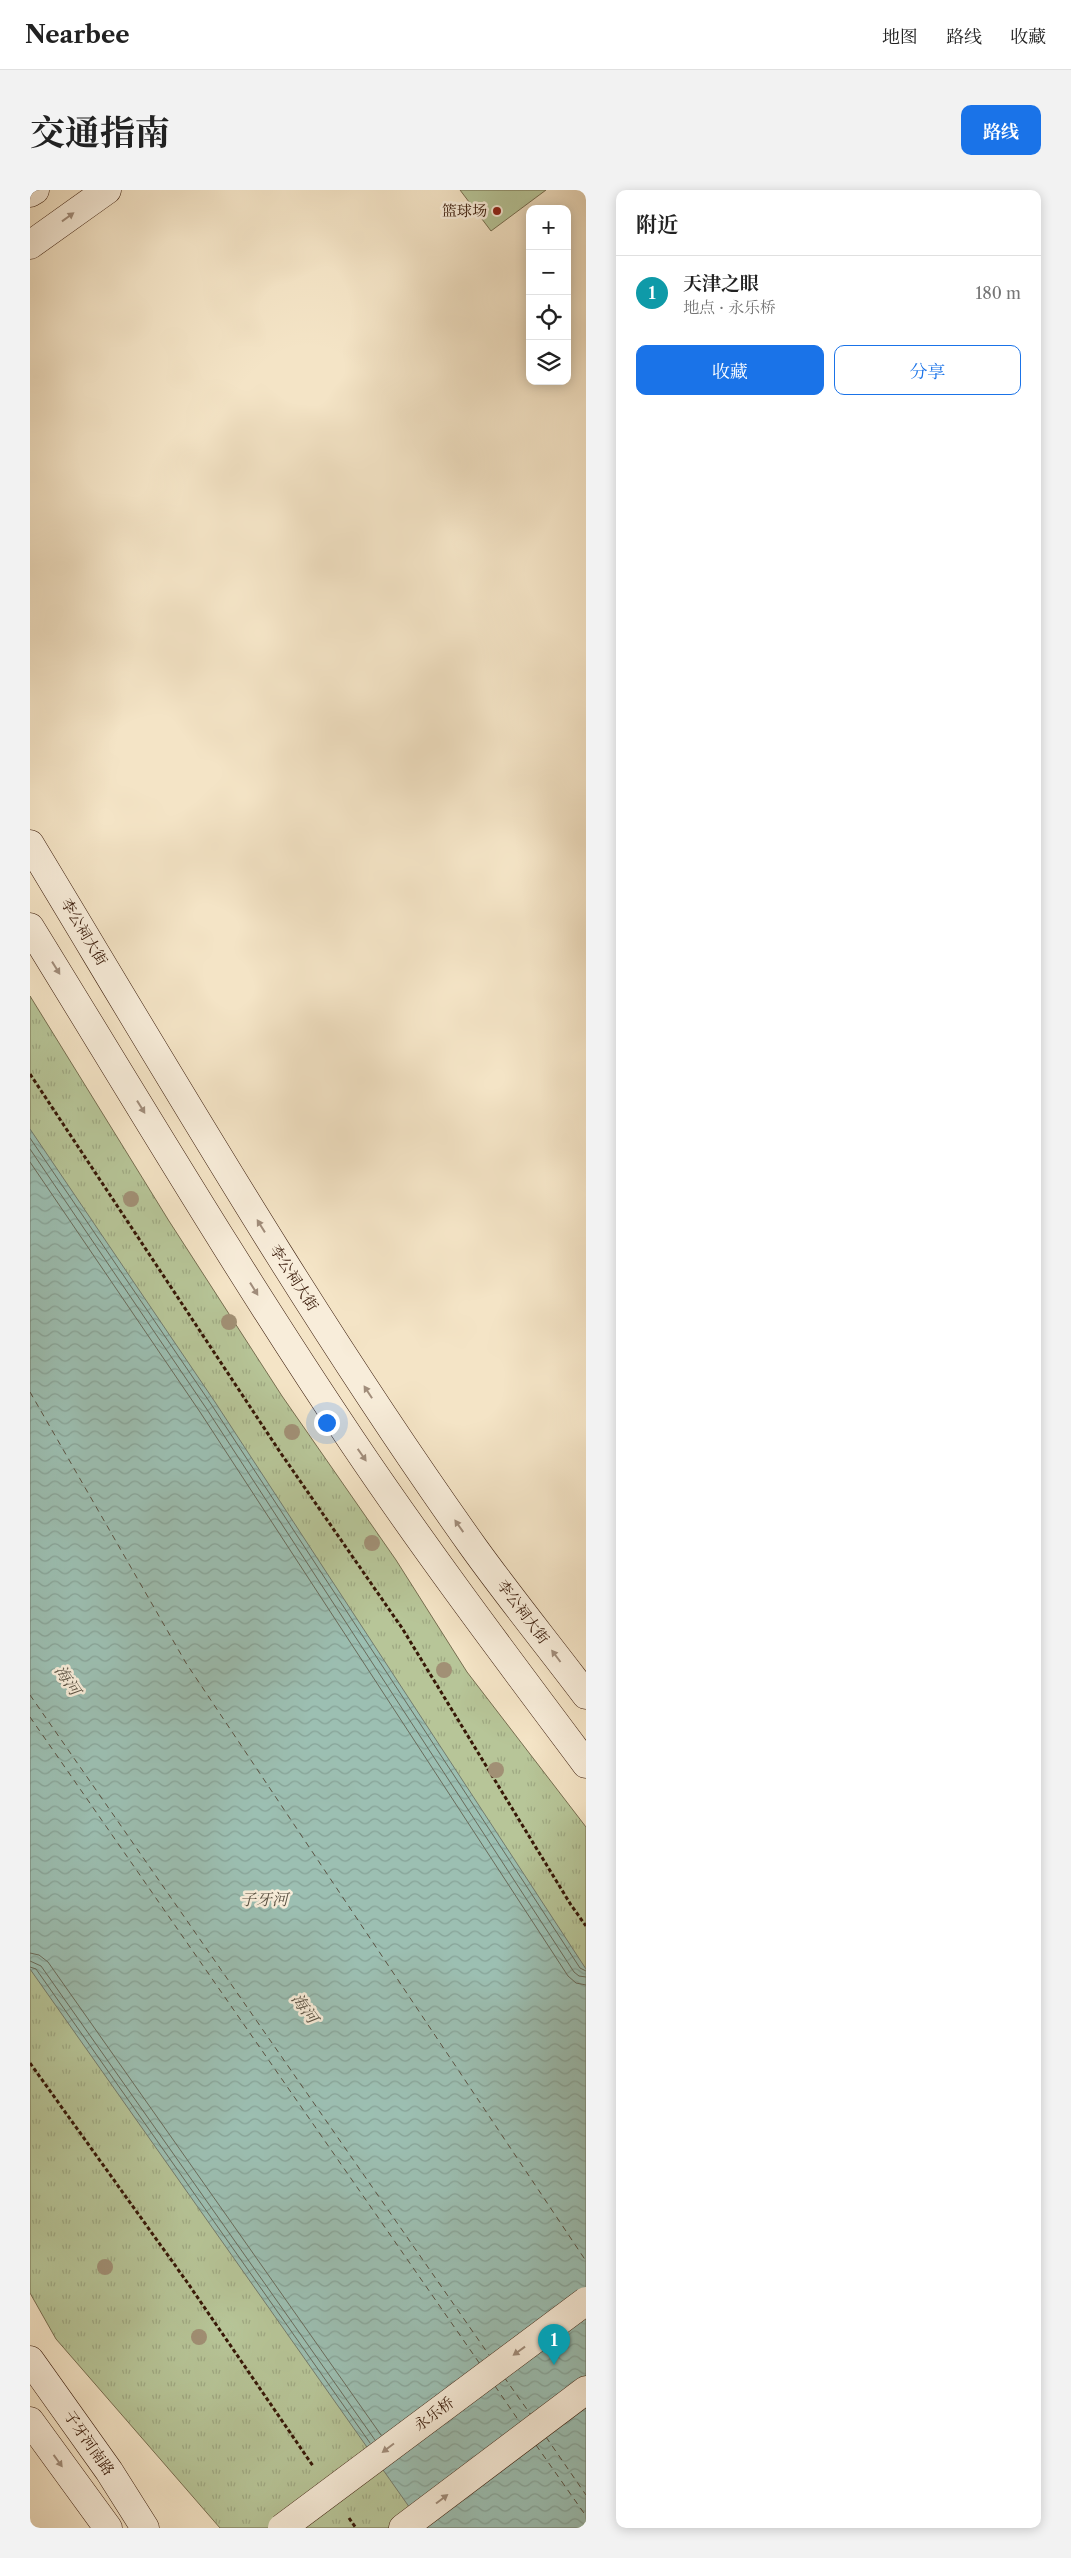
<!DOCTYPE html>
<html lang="zh">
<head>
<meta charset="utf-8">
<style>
  :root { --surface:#fff; --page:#f2f2f2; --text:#222; --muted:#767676; --line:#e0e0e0; --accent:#1a73e8 }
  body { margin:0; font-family:"Libre Caslon Text","Noto Serif SC",serif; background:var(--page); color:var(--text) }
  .controls { position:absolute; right:15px; top:15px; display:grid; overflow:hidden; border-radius:10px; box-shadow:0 2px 12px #0003 }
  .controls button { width:45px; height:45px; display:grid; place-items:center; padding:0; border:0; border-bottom:1px solid var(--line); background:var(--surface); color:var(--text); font:25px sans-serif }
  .you { position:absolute; left:296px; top:1232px; width:18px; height:18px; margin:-12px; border:4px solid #fff; border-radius:50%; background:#1a73e8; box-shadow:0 0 0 8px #1a73e833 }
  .badge { display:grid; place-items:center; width:32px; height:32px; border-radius:50%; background:var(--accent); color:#fff; font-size:16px; font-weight:700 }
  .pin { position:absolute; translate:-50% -41px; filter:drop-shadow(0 1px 2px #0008) }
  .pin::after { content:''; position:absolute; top:26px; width:18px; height:15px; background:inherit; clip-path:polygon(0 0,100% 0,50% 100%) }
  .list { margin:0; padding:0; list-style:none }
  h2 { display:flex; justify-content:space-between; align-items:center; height:65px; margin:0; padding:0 20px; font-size:21px }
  h2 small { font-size:16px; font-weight:400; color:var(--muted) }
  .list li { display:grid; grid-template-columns:32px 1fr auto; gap:15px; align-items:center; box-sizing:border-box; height:75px; padding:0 20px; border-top:1px solid var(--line) }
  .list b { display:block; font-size:19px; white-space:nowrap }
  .list p { margin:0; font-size:16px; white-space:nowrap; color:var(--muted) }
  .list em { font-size:16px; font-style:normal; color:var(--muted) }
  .actions { display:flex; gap:10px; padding:15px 20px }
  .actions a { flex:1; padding:11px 0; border:1px solid var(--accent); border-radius:10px; text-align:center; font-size:18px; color:var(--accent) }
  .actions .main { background:var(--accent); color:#fff }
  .icon { flex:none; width:28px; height:28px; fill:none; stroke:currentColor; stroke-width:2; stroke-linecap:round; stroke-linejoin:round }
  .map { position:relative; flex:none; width:556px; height:2338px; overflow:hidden; border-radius:10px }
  header { display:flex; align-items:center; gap:30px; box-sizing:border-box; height:70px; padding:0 25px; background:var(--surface); border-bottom:1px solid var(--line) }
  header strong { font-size:24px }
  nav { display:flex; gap:28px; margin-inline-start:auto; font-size:18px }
  .intro { display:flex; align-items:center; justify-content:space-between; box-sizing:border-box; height:120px; padding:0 30px }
  h1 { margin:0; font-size:35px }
  .button { padding:12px 22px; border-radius:10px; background:var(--accent); color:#fff; font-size:18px; font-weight:700 }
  main { display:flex; gap:30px; padding:0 30px }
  aside { flex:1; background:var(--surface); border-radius:10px; box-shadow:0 2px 12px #0003 }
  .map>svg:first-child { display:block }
  .grass { fill:url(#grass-tufts); stroke:#776e50 }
  .pitch { fill:#b7c598; stroke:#776e50 }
  .water { fill:url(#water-waves); stroke:#747c6e }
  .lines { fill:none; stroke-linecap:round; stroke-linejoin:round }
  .shore { stroke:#6a6c5c; stroke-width:1 }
  .ferry { stroke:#5a5243; stroke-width:1; stroke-dasharray:6 5; stroke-linecap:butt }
  .secondary-casing { stroke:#371807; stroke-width:29 }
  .path { stroke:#371807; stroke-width:3; stroke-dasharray:4 2.5; stroke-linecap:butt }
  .secondary { stroke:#f8edda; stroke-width:28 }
  .secondary-bridge-casing { stroke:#371807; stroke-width:29; stroke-linecap:butt }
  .secondary-bridge { stroke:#f8edda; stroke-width:28 }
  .tree { fill:#a19075 }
  .oneway { fill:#a18d7b }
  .poi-dot { fill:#8f2418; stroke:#f8edda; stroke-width:2 }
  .labels { text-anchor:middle; stroke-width:5; stroke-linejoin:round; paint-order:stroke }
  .poi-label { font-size:15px; fill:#371807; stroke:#f8edda; text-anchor:end }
  .street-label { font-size:15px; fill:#371807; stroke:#f8edda }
  .water-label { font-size:16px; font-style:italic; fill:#5a5243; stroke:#f8edda }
</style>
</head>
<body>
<header>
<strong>Nearbee</strong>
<nav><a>地图</a><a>路线</a><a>收藏</a></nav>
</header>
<div class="intro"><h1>交通指南</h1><a class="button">路线</a></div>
<main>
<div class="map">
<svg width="556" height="2338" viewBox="0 0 556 2338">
  <defs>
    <pattern id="grass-tufts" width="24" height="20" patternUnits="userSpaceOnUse" patternTransform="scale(1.25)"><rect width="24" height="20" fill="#b7c598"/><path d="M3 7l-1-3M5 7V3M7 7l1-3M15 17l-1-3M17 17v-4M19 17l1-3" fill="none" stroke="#9ea882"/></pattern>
    <pattern id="water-waves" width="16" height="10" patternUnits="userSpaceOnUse" patternTransform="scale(1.25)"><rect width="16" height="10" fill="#9cbfb2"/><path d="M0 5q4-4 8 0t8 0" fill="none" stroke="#87a398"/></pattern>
  </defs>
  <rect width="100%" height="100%" fill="#f4e4c6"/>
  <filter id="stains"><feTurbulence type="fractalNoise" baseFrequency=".004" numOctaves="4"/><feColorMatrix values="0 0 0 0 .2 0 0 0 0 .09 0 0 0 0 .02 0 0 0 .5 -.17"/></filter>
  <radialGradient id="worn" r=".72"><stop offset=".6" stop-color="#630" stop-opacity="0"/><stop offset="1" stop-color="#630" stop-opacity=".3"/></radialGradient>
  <path class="grass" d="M0,806L139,1031L252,1206L366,1370L437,1482L556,1637V2338H190L26,2149L0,2103Z"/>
  <path class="pitch" d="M430,0H516L461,41Z"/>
  <path class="water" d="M0,939L185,1212L556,1779V2338H394L0,1779Z"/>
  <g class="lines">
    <path class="shore" d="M0,948L181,1214L550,1778L556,1781
      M0,959L176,1218L544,1782L549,1786L556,1787
      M0,972L170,1222L538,1786L546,1793L556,1795
      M0,1763L9,1765L18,1772L351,2245
      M0,1771L11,1776L345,2250
      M0,1777L6,1779L340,2253"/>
    <path class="ferry" d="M0,1202L156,1473L556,2071
      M0,1505L459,2165
      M0,1527L450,2174
      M474,2187L501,2225
      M465,2196L491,2234
      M516,2247L556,2305
      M506,2255L556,2326"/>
    <defs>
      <path id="secondary" d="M0,3L5,0
        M0,55L77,0
        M0,654C143,891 283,1132 444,1358C480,1408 519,1456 556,1505
        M0,737C106,909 209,1083 322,1251C396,1361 476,1467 556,1574
        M0,2170L79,2281L115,2338
        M0,2231L78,2338
        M373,2338L556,2200"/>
    </defs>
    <use href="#secondary" class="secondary-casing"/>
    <path class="path" d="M0,884L250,1262L372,1438L541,1715L556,1736
      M0,1873L157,2092L283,2276
      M319,2328L326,2338"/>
    <use href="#secondary" class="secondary"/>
    <defs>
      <path id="secondary-bridge" d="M252,2338L556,2111"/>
    </defs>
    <use href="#secondary-bridge" class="secondary-bridge-casing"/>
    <use href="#secondary-bridge" class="secondary-bridge"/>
  </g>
  <g class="tree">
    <circle cx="101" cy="1009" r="8"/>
    <circle cx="199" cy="1132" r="8"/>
    <circle cx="262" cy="1242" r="8"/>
    <circle cx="342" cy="1353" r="8"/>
    <circle cx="414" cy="1480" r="8"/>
    <circle cx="466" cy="1580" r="8"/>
    <circle cx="75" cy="2077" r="8"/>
    <circle cx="169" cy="2147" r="8"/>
  </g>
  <defs><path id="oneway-solid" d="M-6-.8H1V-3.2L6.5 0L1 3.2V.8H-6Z" transform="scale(1.25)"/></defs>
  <g class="oneway">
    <use href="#oneway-solid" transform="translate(38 27) rotate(-36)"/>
    <use href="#oneway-solid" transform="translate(26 778) rotate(58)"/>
    <use href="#oneway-solid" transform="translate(111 917) rotate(58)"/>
    <use href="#oneway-solid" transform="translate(231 1036) rotate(-122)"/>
    <use href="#oneway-solid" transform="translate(224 1099) rotate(58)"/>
    <use href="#oneway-solid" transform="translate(338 1202) rotate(-123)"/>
    <use href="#oneway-solid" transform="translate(332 1265) rotate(55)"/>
    <use href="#oneway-solid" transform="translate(429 1336) rotate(-125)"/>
    <use href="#oneway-solid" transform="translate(526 1466) rotate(-127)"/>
    <use href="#oneway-solid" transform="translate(489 2161) rotate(144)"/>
    <use href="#oneway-solid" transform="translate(358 2258) rotate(143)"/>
    <use href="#oneway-solid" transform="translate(28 2271) rotate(54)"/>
    <use href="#oneway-solid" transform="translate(412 2309) rotate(-37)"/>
  </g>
  <circle class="poi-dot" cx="467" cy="21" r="5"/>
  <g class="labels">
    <g class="poi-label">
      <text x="457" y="26">篮球场</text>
    </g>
    <g class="street-label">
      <text transform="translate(54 742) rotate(59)" y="5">李公祠大街</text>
      <text transform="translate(264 1088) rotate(57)" y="5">李公祠大街</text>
      <text transform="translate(493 1422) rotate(53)" y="5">李公祠大街</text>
      <text transform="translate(404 2224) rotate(-37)" y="5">永乐桥</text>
      <text transform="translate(59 2253) rotate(55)" y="5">子牙河南路</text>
    </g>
    <g class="water-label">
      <text transform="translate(38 1490) rotate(56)" y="6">海河</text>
      <text x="234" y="1715">子牙河</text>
      <text transform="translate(275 1818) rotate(54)" y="6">海河</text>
    </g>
  </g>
  <rect width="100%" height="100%" filter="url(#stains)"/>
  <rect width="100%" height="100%" fill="url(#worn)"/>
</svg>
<div class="controls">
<button>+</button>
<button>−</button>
<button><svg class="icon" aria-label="locate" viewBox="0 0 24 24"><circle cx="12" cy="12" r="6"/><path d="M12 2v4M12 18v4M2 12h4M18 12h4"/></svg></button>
<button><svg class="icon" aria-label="layers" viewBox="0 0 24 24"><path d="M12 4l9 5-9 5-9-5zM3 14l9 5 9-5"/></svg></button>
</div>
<div class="you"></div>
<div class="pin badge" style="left:524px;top:2175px;background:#0f9aa8">1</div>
</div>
<aside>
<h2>附近<small></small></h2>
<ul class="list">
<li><span class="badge" style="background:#0f9aa8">1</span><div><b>天津之眼</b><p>地点 · 永乐桥</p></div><em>180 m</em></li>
</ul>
<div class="actions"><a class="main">收藏</a><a>分享</a></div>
</aside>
</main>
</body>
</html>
